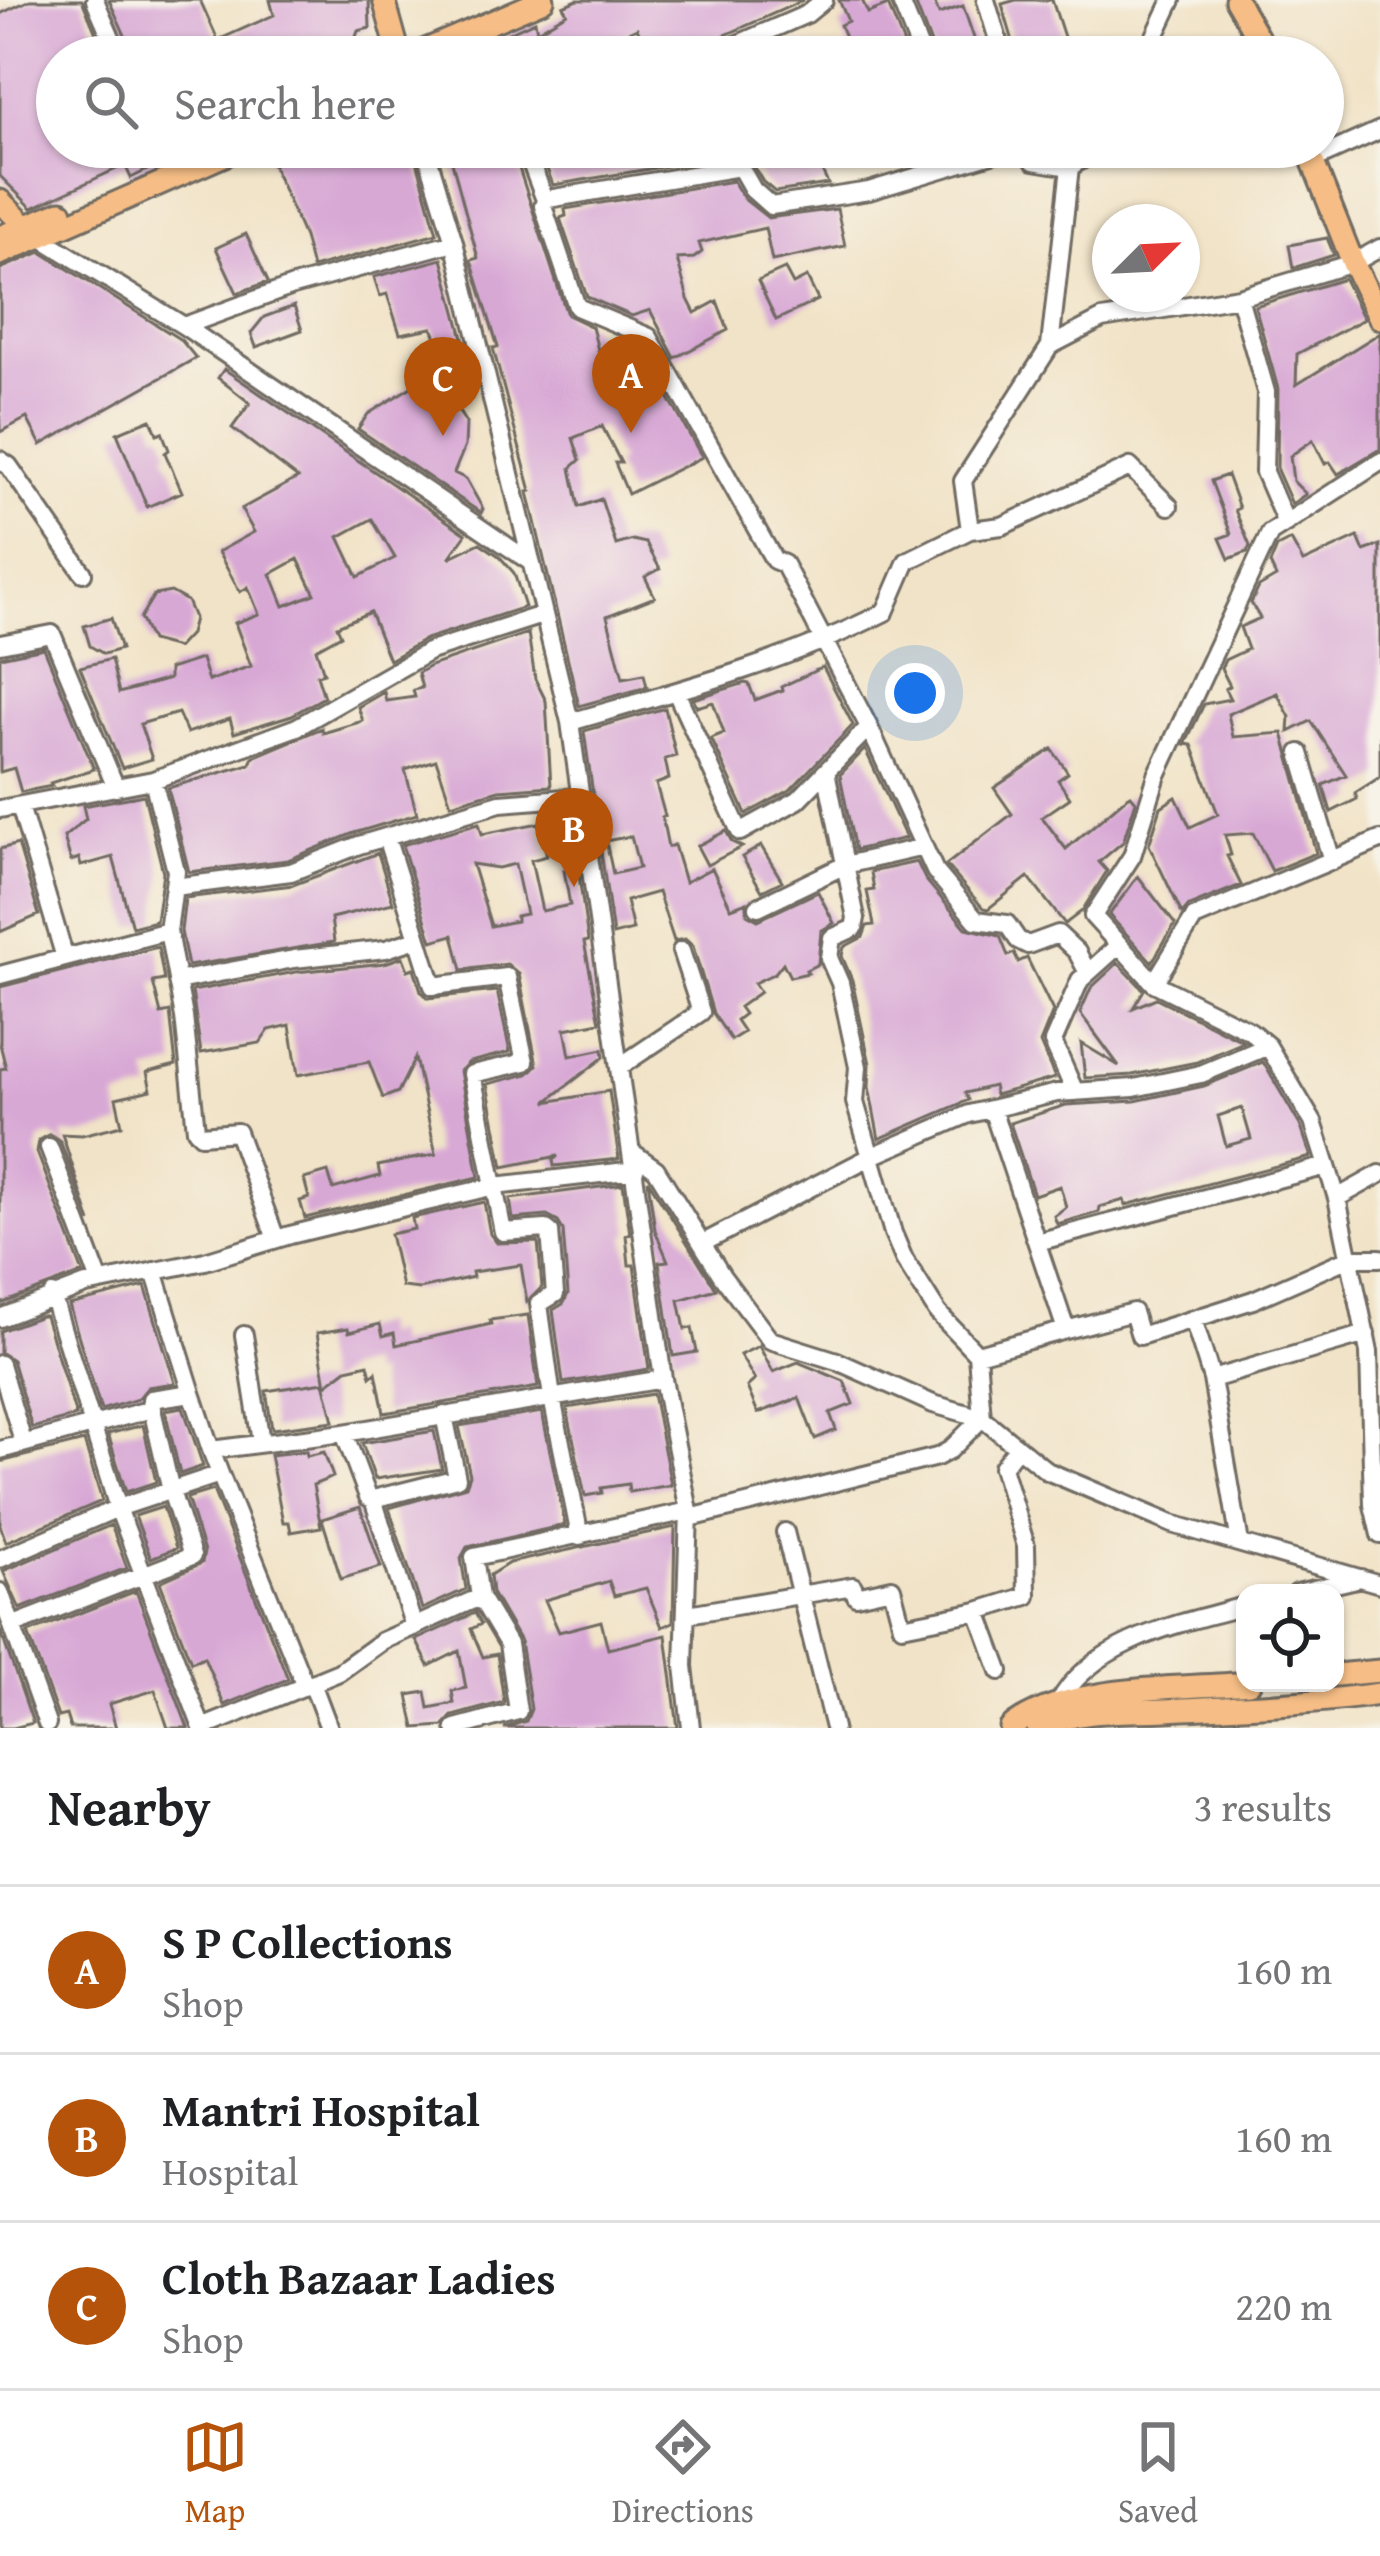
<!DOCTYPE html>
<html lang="en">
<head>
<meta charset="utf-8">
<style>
  :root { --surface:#fff; --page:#f6f6f6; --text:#202124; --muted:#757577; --line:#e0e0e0; --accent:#b45309 }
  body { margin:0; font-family:"Gentium Book Plus",serif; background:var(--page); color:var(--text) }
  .controls { position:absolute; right:36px; bottom:36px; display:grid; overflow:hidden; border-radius:24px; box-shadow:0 3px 9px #0004 }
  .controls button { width:108px; height:108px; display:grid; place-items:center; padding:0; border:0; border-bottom:3px solid var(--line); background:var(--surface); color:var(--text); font:60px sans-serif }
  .compass { position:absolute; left:1092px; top:204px; width:108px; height:108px; border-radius:50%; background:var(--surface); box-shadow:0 3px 9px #0004; rotate:66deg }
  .you { position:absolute; left:915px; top:693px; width:42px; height:42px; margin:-30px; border:9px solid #fff; border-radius:50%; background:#1a73e8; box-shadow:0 0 0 18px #1a73e833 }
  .badge { display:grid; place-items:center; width:78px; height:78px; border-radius:50%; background:var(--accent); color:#fff; font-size:39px; font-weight:700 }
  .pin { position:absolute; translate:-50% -99px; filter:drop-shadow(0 3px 6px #0008) }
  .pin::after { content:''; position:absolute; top:63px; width:42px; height:36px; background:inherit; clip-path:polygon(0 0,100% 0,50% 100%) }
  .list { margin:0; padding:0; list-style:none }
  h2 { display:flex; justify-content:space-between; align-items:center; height:156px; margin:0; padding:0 48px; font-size:51px }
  h2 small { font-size:39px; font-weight:400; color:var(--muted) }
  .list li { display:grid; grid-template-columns:78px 1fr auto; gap:36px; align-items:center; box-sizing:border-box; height:168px; padding:0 48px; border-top:3px solid var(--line) }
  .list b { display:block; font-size:45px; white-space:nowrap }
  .list p { margin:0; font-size:39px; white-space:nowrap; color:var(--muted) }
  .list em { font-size:39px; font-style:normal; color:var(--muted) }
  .icon { flex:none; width:66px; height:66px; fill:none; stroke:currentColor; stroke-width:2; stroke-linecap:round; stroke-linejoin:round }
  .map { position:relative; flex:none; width:1380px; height:1728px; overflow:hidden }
  .search { position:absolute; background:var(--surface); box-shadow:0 3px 9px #0004; left:36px; right:36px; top:36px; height:132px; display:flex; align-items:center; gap:30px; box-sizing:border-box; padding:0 42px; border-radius:66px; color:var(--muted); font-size:45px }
  .sheet { height:660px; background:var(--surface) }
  nav { display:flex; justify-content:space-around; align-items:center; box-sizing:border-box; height:168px; border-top:3px solid var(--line); background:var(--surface); font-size:33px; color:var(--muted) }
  nav a { display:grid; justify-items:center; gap:6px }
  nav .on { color:var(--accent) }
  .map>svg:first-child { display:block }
  .building { fill:#d8a8d5; fill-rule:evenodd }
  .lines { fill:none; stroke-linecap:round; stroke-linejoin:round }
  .minor-casing { stroke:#706b62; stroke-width:22 }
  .major-casing { stroke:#706b62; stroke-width:27 }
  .minor { stroke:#fff; stroke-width:16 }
  .major { stroke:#f6be86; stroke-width:21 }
</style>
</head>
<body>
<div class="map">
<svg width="1380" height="1728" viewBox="0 0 1380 1728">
  <rect width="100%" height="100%" fill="#f7f3e8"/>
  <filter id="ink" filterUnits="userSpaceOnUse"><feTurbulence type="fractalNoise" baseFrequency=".00833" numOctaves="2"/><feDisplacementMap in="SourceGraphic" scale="24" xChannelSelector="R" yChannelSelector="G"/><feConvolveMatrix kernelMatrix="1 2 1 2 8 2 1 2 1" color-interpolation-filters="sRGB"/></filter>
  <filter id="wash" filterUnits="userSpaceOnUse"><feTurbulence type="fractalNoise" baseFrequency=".004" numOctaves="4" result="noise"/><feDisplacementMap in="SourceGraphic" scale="48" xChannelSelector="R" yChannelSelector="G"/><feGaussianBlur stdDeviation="2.7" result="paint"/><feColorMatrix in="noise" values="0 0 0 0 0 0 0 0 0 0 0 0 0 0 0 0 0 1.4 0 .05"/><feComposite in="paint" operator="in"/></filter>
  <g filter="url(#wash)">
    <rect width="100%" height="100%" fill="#f1e3c7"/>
    <g id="blocks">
      <path class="building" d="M30,0H82L104,53L96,57H57V147H149L157,165L131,178L125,165L32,208L0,176V14Z
        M109,0H200L218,40L274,15L270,0H369L370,28L358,31L349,57H135Z
        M577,0H804L703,45L695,57H652L637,28L613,39L621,57H517L504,35L535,21L537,31L567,13L563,6Z
        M839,0H862L868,13L888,5L909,57H853L840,25L848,21Z
        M914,0H933L939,14L963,6L978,50L968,53L970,57H936Z
        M1016,0H1052L1065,40L1017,55L1002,4Z
        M265,147H413L437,233L312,268L304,237Z
        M448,147H512L567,315L592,327L598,350L603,348L608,359L640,347L702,457L628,494L615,463H621L602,426L573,438L580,460L571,468L579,507L601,499L616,545L633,540L646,543L660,569L645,577L655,597L607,616L623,678L644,674L647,687L579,706L528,492L531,491L493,348L498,347L471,260L478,258Z
        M539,147H811L828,184L775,192L763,182L750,160L738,154L553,185Z
        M733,181L744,199L768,218L837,209L845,246L772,261L765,228L699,243L702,252L694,258L677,259L688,299L695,313L717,301L728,330L675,358L650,310L632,316L587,297L560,218L566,216L565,209Z
        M246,234L268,282L237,293L216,248Z
        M1327,238L1334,255L1293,268L1289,245Z
        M41,252L181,340L196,358L41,445L27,418L0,432V269Z
        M442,259L474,379L445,390L466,423L465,446L454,473L466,479L483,509L481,513L358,429L368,414L448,364L432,328L400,334L387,294L380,296L374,277Z
        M785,269L793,284L807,277L818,300L776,320L758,281Z
        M1344,279L1364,319L1297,354L1296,385L1380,333V449L1338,474L1330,462L1325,464L1313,440L1290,456L1293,481L1306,494L1292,504L1277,470L1278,389L1255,306Z
        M294,306L302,330L256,347L251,333L264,317Z
        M224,369L466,534L449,558L480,543L499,556L514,573L525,607L426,639L389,660L370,612L337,626L341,635L316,649L324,673L317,675L324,697L292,715L234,733L230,719L187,733L178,713L140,724L152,759L122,768L80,667L111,659L119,693L169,679V669L201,659L208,681L251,666L235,623L259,614L248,587L240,592L218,552L254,532L241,509L298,478L232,428L250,403L218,378ZM372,519L395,558L358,577L339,537ZM298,559L315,594L284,606L271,574Z
        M151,419L157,434L162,432L169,450L165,453L182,492L147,507L117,433Z
        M1227,475L1239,508L1235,510L1250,546L1247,552L1229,559L1220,538L1231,534L1211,481Z
        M1358,537L1364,551L1380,545V777L1355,793L1357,799L1331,812L1323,785L1346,775L1311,721L1289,732L1290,717L1277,693L1228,714L1233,737L1283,733L1316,853L1272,871L1253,833L1225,835L1231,855L1227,856L1241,885L1189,906L1182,914L1149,845L1161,807L1176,797L1190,827L1218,814L1192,745L1185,744L1204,704L1230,699L1225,689L1230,686L1221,668L1225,660L1248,649L1240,627L1260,618L1251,603L1259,587L1276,577L1270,564L1277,547L1291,540L1303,562Z
        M171,592L187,601L194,618L190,634L177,648L151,641L140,618L154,595Z
        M111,618L121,649L104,654L90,646L84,626Z
        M528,633L535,679L546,701L551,786L499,790L451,804L436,760L405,770L417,814L354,833L288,860L189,872L168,788L250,764L253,757L322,728L323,733L363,721L358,707L384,692L386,701L415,697L413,690L422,688L418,673L430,666Z
        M44,648L94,769L50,783L52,786L21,792L14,768L0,772V657Z
        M823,667L853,725L790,790L746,814L711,738L724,733L713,702L697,707L693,699L745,683L749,684L755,700L782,690L781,687Z
        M665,708L676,756L665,759L669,779L656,784L665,816L662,817L668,847L674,845L685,882L712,868L731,908L747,902V914L758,920L818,892L834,923L821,931L818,964L806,970L808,973L790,977L783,963L775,973L754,983L760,992L739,1007L744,1014L736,1020L744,1032L731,1040L713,1013L693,946L685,939L674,941L658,892L626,901L633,930L613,935L584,731ZM631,836L639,868L613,874L606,841Z
        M865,749L906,838L855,850L840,775Z
        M1052,749L1068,773L1058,780L1070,798L1042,817L1066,849L1126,798L1131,795L1136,801L1123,842L1099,862L1107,871L1082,911L1065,924L1028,877L988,909L983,908L946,865L1012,814L994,788Z
        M144,795L163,872L156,921L132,927L113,857L81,866L79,858L71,861L64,837L86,819L83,806Z
        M479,823L482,834L539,823L547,856L531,860L542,911L570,905L564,870L578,868L588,941L584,942L600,1022L565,1029L570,1056L603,1049L604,1057L546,1102L609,1091L619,1159L554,1166L553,1160L558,1156L503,1167L487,1084L528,1074L537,1065L519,974L507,964L462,970L453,935L432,941L402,845ZM472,864L498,868L515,864L526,914L516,916V921L491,926Z
        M726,831L732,842L742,847L707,865L697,846Z
        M18,844L39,915L0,932V849Z
        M761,846L782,881L762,891L742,857Z
        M378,853L393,903L331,918L334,942L188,966L181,931L185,898L293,885Z
        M917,862L925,879L966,928L1000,936L1008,956L1014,953L1018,962L1027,958L1053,1011L1040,1043L1055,1078L995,1095L993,1086L965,1093L968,1100L962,1103L879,1139L869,1087L870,1064L852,980L842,956L844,947L863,937L867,926L874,925L867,891L874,890L871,872Z
        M1138,876L1175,924L1152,962L1109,915Z
        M158,947L164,980L153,982L161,1014L170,1012L176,1065L147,1072L151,1090L116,1098L122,1125L82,1135L62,1134L91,1223L60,1141L50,1134L39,1140L37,1152L83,1273L0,1304V1069L6,1068L0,1044V987Z
        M403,957L408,970L414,968L421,991L428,998L497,991L510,1052L469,1062L460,1071L479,1177L305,1218L300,1201L309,1198L304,1179L328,1172L333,1189L380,1176L378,1166L436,1154L415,1058L398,1092L383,1098L369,1062L298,1075L290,1025L269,1030L260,1043L201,1053L192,991L296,972L385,963Z
        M1118,963L1144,990L1133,1008L1156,998L1244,1042L1197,1062L1132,1075L1085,1078L1081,1043L1119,1066L1080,1013L1091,988Z
        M1263,1062L1301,1127L1311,1157L1126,1205L1124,1200L1100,1207L1099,1212L1057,1224L1054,1216L1066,1207L1060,1186L1034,1195L1010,1123L1066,1105L1135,1101L1204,1086ZM1242,1108L1251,1139L1226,1146L1218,1116Z
        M648,1180L716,1289L679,1300L685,1329L692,1328L697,1352L673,1356L659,1262L668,1261L655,1230Z
        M623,1184L630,1234L626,1235L629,1265H634L649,1369L563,1383L553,1310L563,1304L568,1294L563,1230L558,1222L547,1216L513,1219L510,1199Z
        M484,1202L490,1234L497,1243L538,1242L542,1287L527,1302L521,1265L472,1272L473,1277L420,1289L402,1287L390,1234L414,1229L412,1218Z
        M145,1286L175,1383L148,1387L138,1399L101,1410L69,1305Z
        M528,1315L538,1387L384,1413L376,1372L371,1376L368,1364L347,1369L326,1385L317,1333L348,1328L349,1332L380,1324L383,1336L394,1333L396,1345L491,1324L490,1320Z
        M41,1316H45L76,1416L32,1428L12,1360L0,1352V1331Z
        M759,1346L773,1372L798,1362L844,1381L853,1404L830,1413L836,1430L815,1439L799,1398L758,1413L747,1387L755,1380L740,1355Z
        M324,1382L334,1421L272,1429L266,1391Z
        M653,1394L671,1485L629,1492L628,1484L601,1488L602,1493L585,1496L567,1408Z
        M183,1407L203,1466L180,1474L165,1410Z
        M542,1412L565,1525L467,1547L461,1558L466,1589L422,1609L389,1508L466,1486L470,1475L459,1426Z
        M143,1425L156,1482L126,1492L108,1434Z
        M434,1431L442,1469L375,1479L362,1443Z
        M84,1441L102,1501L6,1542L0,1525V1462Z
        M306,1451L307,1456L324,1452L333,1477L313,1485L321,1527L291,1532L289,1522H283L270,1455Z
        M213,1490L288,1679L224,1705L204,1657L191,1662L160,1582L202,1563L204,1552L187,1498Z
        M163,1507L176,1548L151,1558L135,1516Z
        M360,1507L381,1567L341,1579L322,1519Z
        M111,1525L127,1568L20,1609L3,1571Z
        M675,1527L673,1622L662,1627L646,1588L614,1596L609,1581L545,1600L559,1632L601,1621L608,1649L666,1635L678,1728H504L526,1721L531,1709L520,1641L492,1593L490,1575L509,1563Z
        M136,1591L188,1728H168L155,1690L109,1704L116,1728H70L66,1715L58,1717L28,1633Z
        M475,1613L481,1624L471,1629L483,1657L497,1654L504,1702L452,1716L443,1726L415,1728L408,1695L426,1692L429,1708L454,1703L452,1691L466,1688L459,1651L429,1666L416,1640Z
        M0,1630L33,1723L13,1728H0Z"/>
    </g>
  </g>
  <g filter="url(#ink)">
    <use href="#blocks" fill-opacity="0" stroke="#706b62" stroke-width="3"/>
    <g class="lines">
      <defs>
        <path id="minor" d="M95,0L119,56
          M900,0L923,57
          M986,0L1003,57
          M479,27L490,57
          M708,57L807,14L824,0
          M1145,57L1172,0
          M425,147L454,242L570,722L663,1379L689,1511L684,1666L691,1728
          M525,147L545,200
          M1015,147L869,191L771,206L753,190L740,167L548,199L543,206L577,307L649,337L774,560L784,564L869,727L935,871L976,920L1007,924L1018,940L1028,945L1058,934L1077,952L1088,973
          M1030,147L1034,161L1070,167
          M1313,160L1380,130
          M35,234L184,326L529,561
          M1239,297L1266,392L1264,472L1286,523
          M184,326L293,286L454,242
          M1050,346L1102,319L1239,297L1353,263L1380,248
          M0,460L9,466L83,573
          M1380,462L1270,533L1157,775L1132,856L1093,916L1154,983L1250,1031L1268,1046L1313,1122L1337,1198L1369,1352L1373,1505L1380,1535
          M970,530L1002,526L1130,467L1169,506
          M0,644L52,634L116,788
          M676,692L740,832L798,800L869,727
          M570,722C678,691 786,662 885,612L907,561L970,530L963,481L1050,346L1070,167L1103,147
          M1300,753L1332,861
          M153,780L176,871L168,931L184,1017L196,1130L201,1135L237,1132L276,1239
          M20,806L65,958
          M0,809L153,780L297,727L430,651L542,615
          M386,837L433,986L507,977L525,1062L472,1074L503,1232L546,1229L550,1232L555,1294L539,1304L552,1398L580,1536
          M174,887L291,872L359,845L500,803L578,797
          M758,907L845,865L924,847
          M0,975L168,931
          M177,981L294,959L386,949L417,939
          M1154,983L1194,918L1380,840
          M619,1067L701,1012L681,951
          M1075,1092L1053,1042L1080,980L1119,945
          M992,1109L1066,1330
          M49,1147L100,1282
          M632,1152L656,1169L722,1276L770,1340L837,1361L933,1404L982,1418L1047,1471L1172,1524L1380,1584
          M1337,1198L1380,1174
          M1037,1242L1327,1166
          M703,1243L870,1157L969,1114L1057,1093L1134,1088L1201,1074L1268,1046
          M154,1271L192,1393
          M52,1295L118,1508L202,1728
          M0,1318L86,1285L205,1261L290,1235L405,1207L495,1186L635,1170
          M1193,1319L1212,1379L1366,1334
          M244,1335L261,1442
          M977,1354L1133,1312L1140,1336L1253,1300L1349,1258H1380
          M0,1364L23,1442
          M1212,1379L1240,1543
          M344,1433L368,1497L373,1499L457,1478L444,1415
          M0,1450L152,1409L151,1399L192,1393L211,1450
          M220,1474L305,1686
          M373,1499L414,1627
          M690,1518L937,1457L950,1450L982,1418L977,1354L938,1313L904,1259L893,1233L855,1102L858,1067L840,983L829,958L832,938L854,928L856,918L826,771
          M785,1532L834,1728
          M0,1559L118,1508L220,1474L211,1450L344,1433L663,1379
          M0,1592L47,1724
          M1297,1593L1361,1578
          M688,1614L853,1586L856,1596L892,1588L902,1626L978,1611
          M14,1625L192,1556L171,1491L152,1409
          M1000,1671L978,1611L1027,1596L1026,1546L1002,1467L1017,1448
          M312,1683L329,1728
          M1058,1704C1092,1640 1181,1623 1245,1606
          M202,1728L339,1672L382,1641L480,1597L474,1557L689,1511
          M455,1728L518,1711L508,1644L480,1597"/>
        <path id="major" d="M384,0L397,47
          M1236,0L1269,57
          M412,56L543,0
          M1307,147L1353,263L1380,318
          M0,201L25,226
          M0,237L61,212
          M0,254L243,147
          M1335,1675L1380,1671
          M1011,1728C1064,1684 1182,1689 1249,1683
          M1038,1728C1080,1708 1121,1712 1166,1710C1237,1706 1309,1704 1380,1694"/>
      </defs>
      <use href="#minor" class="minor-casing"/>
      <use href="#major" class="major-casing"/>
      <use href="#minor" class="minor"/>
      <use href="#major" class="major"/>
    </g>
  </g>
</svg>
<div class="controls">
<button><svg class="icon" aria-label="locate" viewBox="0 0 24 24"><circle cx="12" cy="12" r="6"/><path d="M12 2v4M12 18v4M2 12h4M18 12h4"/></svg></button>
</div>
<svg class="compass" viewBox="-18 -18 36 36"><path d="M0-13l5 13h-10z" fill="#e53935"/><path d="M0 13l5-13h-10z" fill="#757577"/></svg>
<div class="you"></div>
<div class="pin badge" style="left:631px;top:433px">A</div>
<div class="pin badge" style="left:574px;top:887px">B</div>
<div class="pin badge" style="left:443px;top:436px">C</div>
<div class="search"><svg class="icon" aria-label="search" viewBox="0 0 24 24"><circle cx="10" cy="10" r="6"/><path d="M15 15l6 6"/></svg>Search here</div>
</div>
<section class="sheet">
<h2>Nearby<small>3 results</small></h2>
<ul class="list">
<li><span class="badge">A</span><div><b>S P Collections</b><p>Shop</p></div><em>160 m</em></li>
<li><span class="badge">B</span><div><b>Mantri Hospital</b><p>Hospital</p></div><em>160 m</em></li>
<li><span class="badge">C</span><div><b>Cloth Bazaar Ladies</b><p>Shop</p></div><em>220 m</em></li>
</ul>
</section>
<nav>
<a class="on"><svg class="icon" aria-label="map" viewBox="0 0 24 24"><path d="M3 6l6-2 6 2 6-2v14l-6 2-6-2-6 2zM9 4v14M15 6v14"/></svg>Map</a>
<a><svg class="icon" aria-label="directions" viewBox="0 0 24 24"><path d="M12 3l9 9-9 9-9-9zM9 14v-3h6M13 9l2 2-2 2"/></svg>Directions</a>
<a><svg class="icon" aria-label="saved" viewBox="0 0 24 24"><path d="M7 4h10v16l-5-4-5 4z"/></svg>Saved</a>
</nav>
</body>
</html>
